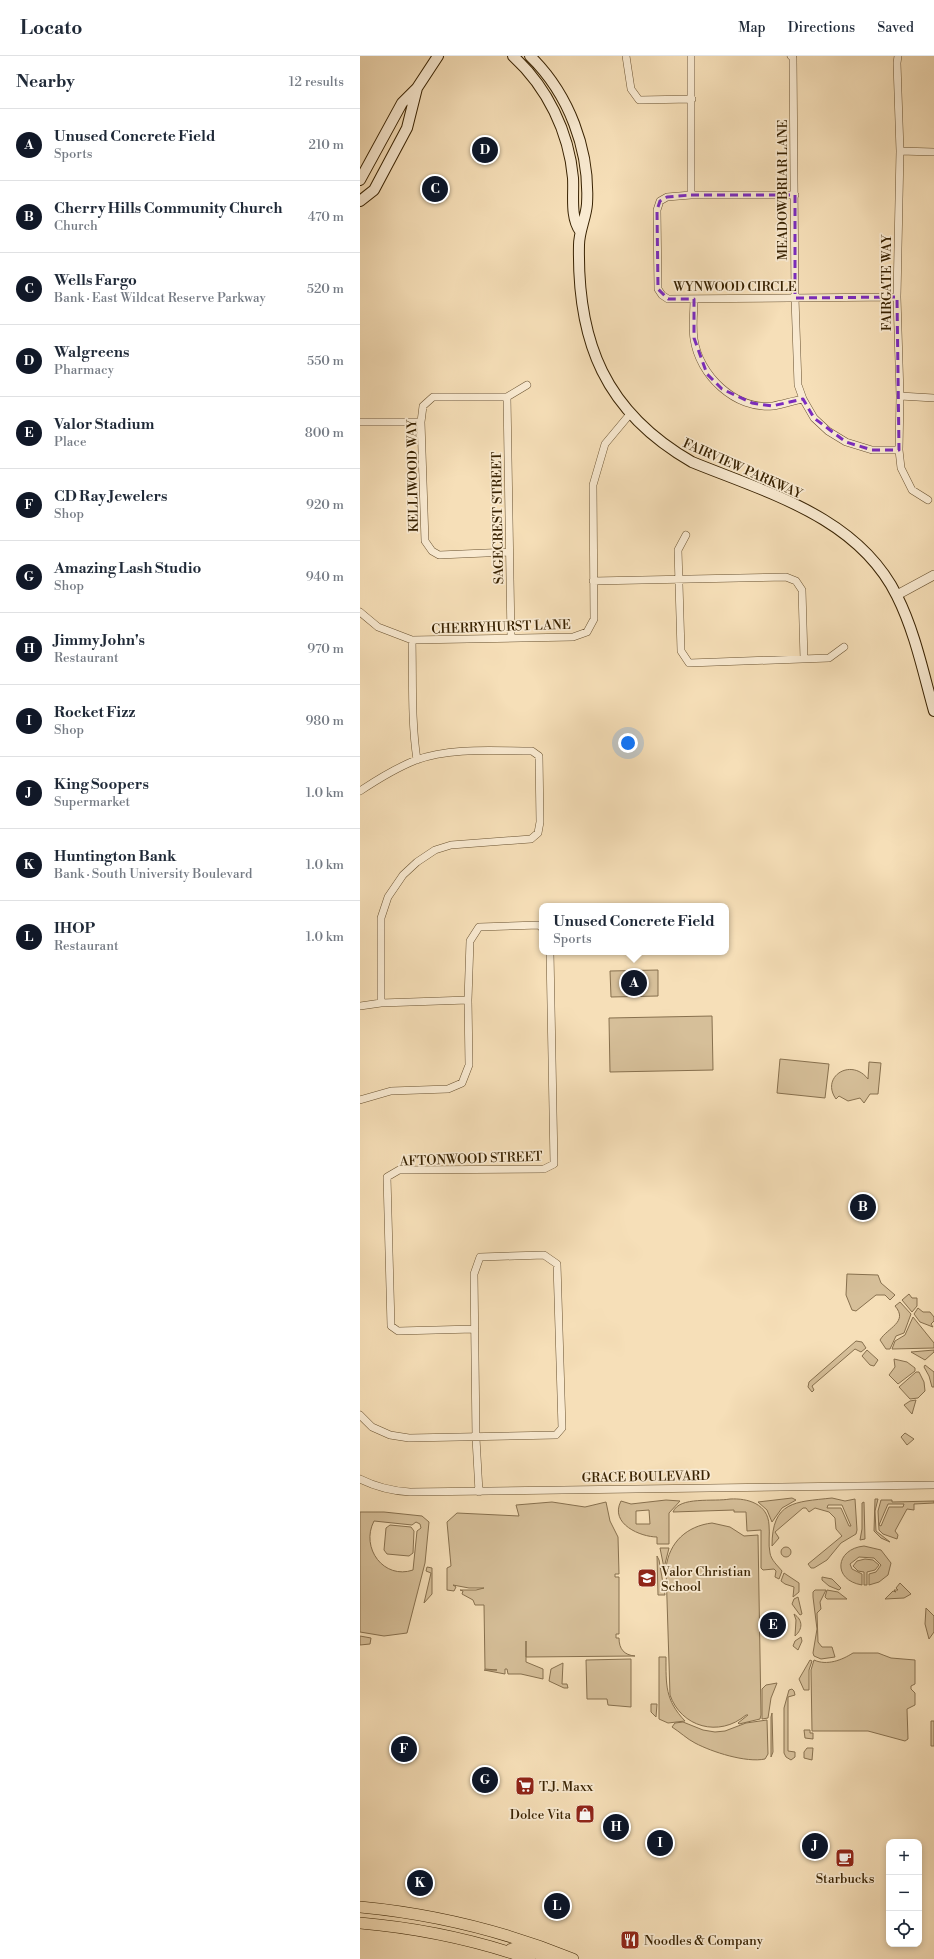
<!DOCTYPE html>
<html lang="en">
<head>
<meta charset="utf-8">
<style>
  :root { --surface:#fff; --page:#f6f6f7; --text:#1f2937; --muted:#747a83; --line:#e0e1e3; --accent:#111827 }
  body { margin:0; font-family:"Libre Bodoni",serif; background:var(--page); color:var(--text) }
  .controls { position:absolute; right:12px; bottom:12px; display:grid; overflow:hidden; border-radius:8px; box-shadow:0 2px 6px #0003 }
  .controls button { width:36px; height:36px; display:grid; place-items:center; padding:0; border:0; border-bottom:1px solid var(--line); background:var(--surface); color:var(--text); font:20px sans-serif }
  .you { position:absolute; left:268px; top:687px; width:14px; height:14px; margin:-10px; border:3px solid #fff; border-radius:50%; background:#1a73e8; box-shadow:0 0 0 6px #1a73e833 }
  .badge { display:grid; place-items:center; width:26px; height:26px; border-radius:50%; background:var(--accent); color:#fff; font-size:13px; font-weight:700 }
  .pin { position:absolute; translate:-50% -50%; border:2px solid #fff; box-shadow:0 1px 4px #0006 }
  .popup { position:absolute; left:179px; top:847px; width:190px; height:52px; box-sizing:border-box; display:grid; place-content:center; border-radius:8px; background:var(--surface); filter:drop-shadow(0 1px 3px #0005); font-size:13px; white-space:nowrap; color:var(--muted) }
  .popup b { font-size:15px; color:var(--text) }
  .popup::after { content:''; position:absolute; left:50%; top:100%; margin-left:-8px; border:8px solid transparent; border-top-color:var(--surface) }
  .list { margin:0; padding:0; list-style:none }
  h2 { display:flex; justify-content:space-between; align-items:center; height:52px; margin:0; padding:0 16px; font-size:17px }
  h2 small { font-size:13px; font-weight:400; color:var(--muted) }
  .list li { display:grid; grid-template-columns:26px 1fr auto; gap:12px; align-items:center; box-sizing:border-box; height:72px; padding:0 16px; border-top:1px solid var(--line) }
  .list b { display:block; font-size:15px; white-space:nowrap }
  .list p { margin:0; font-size:13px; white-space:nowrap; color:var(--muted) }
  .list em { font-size:13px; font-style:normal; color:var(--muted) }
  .icon { flex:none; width:22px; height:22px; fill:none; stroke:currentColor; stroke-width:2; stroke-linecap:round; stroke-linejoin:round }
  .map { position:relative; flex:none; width:574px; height:1903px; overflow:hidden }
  header { display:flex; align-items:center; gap:24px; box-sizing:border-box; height:56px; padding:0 20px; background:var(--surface); border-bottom:1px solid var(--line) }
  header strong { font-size:19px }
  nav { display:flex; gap:22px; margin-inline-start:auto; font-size:14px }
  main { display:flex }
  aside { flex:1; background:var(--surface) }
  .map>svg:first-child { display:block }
  .green { fill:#d6bf99; stroke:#87704e; fill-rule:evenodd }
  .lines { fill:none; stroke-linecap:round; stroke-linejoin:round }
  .minor-casing { stroke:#685130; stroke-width:8 }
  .tertiary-casing { stroke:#685130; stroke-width:10 }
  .secondary-casing { stroke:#382202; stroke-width:12 }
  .primary-casing { stroke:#382202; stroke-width:12 }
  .minor { stroke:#f9ead1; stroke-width:7 }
  .tertiary { stroke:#f9ead1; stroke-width:9 }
  .secondary { stroke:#f9ead1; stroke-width:10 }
  .primary { stroke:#f6dfb8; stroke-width:11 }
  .marked { fill:none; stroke:#7b2cbf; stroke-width:3; stroke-dasharray:8 5; stroke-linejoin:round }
  .labels { text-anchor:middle; stroke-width:3.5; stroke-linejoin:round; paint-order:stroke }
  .street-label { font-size:13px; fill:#382202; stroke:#f9ead1 }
  .poi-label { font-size:13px; fill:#382202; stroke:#f9ead1; text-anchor:start }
</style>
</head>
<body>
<header>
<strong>Locato</strong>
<nav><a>Map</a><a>Directions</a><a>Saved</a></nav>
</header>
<main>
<aside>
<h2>Nearby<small>12 results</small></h2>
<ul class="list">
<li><span class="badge">A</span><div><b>Unused Concrete Field</b><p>Sports</p></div><em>210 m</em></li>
<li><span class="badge">B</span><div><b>Cherry Hills Community Church</b><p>Church</p></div><em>470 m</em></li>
<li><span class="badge">C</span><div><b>Wells Fargo</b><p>Bank · East Wildcat Reserve Parkway</p></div><em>520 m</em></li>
<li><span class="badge">D</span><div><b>Walgreens</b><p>Pharmacy</p></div><em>550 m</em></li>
<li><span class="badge">E</span><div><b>Valor Stadium</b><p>Place</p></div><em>800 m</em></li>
<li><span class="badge">F</span><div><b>CD Ray Jewelers</b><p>Shop</p></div><em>920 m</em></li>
<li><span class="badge">G</span><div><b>Amazing Lash Studio</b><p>Shop</p></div><em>940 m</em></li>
<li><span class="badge">H</span><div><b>Jimmy John's</b><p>Restaurant</p></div><em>970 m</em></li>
<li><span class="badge">I</span><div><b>Rocket Fizz</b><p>Shop</p></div><em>980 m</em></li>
<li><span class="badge">J</span><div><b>King Soopers</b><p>Supermarket</p></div><em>1.0 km</em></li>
<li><span class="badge">K</span><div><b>Huntington Bank</b><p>Bank · South University Boulevard</p></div><em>1.0 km</em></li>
<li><span class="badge">L</span><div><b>IHOP</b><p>Restaurant</p></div><em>1.0 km</em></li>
</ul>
</aside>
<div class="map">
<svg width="574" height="1903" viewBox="0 0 574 1903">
  <rect width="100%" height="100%" fill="#f6dfb8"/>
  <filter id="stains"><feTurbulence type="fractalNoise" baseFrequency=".005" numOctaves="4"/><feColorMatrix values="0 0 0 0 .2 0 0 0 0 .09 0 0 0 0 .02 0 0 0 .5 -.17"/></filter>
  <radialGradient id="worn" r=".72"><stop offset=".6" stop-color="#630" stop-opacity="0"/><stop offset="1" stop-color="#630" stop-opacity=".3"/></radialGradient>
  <path class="green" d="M298,914V940L251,941L250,915Z
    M352,960L353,1014L250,1016L249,962Z
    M420,1003L469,1008L465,1042L417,1037Z
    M509,1006L521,1007L518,1038H510L504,1047L500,1042L488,1045L479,1040L476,1043C460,1021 491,1001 508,1023Z
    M487,1218L518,1219L521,1227L535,1239L530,1244L525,1239H516L496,1255L492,1254L486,1239Z
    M549,1238L552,1242H557V1250L552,1256L542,1244Z
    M540,1246L551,1258L544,1277L536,1280L530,1293H526L520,1284C527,1272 549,1266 535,1250Z
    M558,1252L563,1256H570L574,1261V1265L571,1268L573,1271L560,1266L554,1258Z
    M553,1261L574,1287V1292L532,1293L535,1285L545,1279Z
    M496,1285L502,1286L506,1292L501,1296L495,1293L452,1330L454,1334L452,1336L448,1331L449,1326Z
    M507,1294L518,1304L514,1310L510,1309L502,1300Z
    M574,1294V1296L565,1304L551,1296Z
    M534,1303L547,1306L555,1312V1315L538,1328L529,1319L535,1311Z
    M565,1309L574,1316V1331H572L569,1320L564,1311Z
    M556,1316H559L564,1326L565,1335L558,1342L550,1343L539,1331Z
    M556,1344L552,1358L544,1349L550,1345Z
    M545,1377L554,1383L547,1389L541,1381Z
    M432,1442L436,1444L422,1452L412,1466L407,1454L398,1446Z
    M472,1442L485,1445L495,1443L497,1474L496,1478L481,1487L467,1504L454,1512H451L448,1508L482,1480L476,1473L475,1462L469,1456L455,1452L449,1456L446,1452H443L415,1476L419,1482L412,1490C412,1445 435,1446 472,1442ZM468,1449H482L491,1470H489L481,1452H467Z
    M370,1443C388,1442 408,1448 409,1469C410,1478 408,1488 410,1497C411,1504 418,1510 422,1515L419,1523L415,1521L416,1515L414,1513L403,1514L401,1512V1474L387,1475L386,1456H374V1454L313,1456C319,1440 354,1446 370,1443Z
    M515,1443H518L515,1455L516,1475L530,1486L521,1482L514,1475Z
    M306,1444L320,1445L309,1457V1488H297V1481C281,1481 249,1468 261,1445L271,1448ZM289,1454L290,1468H276V1455Z
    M521,1444H532V1446L574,1445V1447L554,1448V1454L547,1453L535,1475L538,1479L537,1483L523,1478L519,1474L518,1455ZM528,1448H544L543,1451H529L521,1470L519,1469Z
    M192,1446L225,1451L246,1446L250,1465L258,1481L259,1518H255V1521H259V1578H256V1582H259C259,1593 264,1599 275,1600L166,1601V1585V1606L183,1613V1623L161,1618H148L147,1613H145V1618L124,1614H137L125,1613L124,1549H115L113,1544L102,1538L103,1535L100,1534H116L124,1532H109L93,1529L96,1531L94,1535L87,1534V1512L91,1510L87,1466L97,1457L159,1460L156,1449Z
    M504,1446L505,1483L500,1484L502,1473V1447Z
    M0,1456H24L62,1460L69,1466L65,1507L47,1577L24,1580L0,1576ZM14,1465L52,1469L56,1466L60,1468L61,1472L57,1475L53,1514C24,1524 0,1492 14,1465Z
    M352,1467L370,1471L384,1480L398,1479L401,1659L400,1663L379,1668L378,1667L388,1659H386C359,1682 321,1671 310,1639L306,1512C309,1486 327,1470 352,1467Z
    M30,1469L51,1471L54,1475L53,1497L49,1500L27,1498L24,1494L26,1472Z
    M504,1490L521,1494L531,1507L528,1519L519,1526L509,1529V1518L516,1516L521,1509L514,1502L499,1501L490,1508L492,1513L502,1518V1529C472,1524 475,1493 504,1490Z
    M421 1496a5 5 0 1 1 10 0a5 5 0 1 1-10 0Z
    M300,1492H309L304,1512Z
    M297,1500L299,1504L305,1539H298Z
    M505,1503L513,1504L519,1509L515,1514L507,1516V1529H504V1516L498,1515L493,1510L497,1505Z
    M67,1511L72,1512V1538L64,1547L71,1517L66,1515Z
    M424,1517L439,1527V1536L433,1541L434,1531L425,1528L421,1525Z
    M462,1521L472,1523L481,1532L479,1534L469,1530L462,1524Z
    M540,1527L551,1538L544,1542L525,1543L533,1535L536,1536L534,1534H538L536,1532Z
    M455,1534H466L460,1546L461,1553L457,1557L458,1586L462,1591H472L475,1601L461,1603L454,1600L453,1597L457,1573L453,1541V1536Z
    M467,1534L478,1536L487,1543H467L465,1541Z
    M438,1541L442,1558L440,1559L432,1548L434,1543Z
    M566,1552L574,1560V1576L569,1583L565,1568Z
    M434,1558C443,1564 443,1573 435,1580L436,1564Z
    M0,1580L11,1582L10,1588L0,1589Z
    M441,1581L442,1585L438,1594L433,1590L435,1585Z
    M493,1597H518L531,1602L555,1604V1628L551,1630V1633L555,1637V1649L547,1653L548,1683L545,1685L508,1675H452L451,1614L454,1604C467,1610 482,1604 493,1597Z
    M299,1601H306C306,1629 305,1644 325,1665L308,1667L299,1663Z
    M271,1603V1651L248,1649L247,1643H227L226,1604Z
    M450,1604L452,1605L449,1614V1634H444L439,1623Z
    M203,1607L202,1628H207L208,1632H204L189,1625L191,1613Z
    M417,1627L411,1642L408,1662L402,1663V1633L406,1629Z
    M432,1633L434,1635L435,1639L428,1641V1695L435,1696V1701L431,1704L426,1701L424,1697V1652L429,1634Z
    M291,1648H297L296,1661L291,1656Z
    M412,1657L413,1696L411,1701V1661Z
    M407,1664L408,1698L405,1703C386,1707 352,1696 335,1687C327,1683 320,1676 312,1671L315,1667L323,1666L343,1674L355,1676L365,1675L386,1667Z
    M571,1665H574V1690H571Z
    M444,1674H450V1677H453V1683L445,1682Z
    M447,1692H453L452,1704L444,1702V1696Z"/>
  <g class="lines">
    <defs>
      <path id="minor" d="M266,0L271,33L279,44L332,43
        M331,0V139
        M431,0L433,2L435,242L438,329L443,343L454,362L468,375L486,386L512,394H539
        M538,0L537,7L540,95L537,241L540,340L539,394L541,412L552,434L568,444
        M540,95L574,96
        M435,139H331L307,141L300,145L297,154L298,233L302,239L308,243L537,241
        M334,243C334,256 332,270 334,283C339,319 375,354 413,350C423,348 433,345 443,343
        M540,340L574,342
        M147,341L151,582
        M0,366H61
        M326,479L318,494L321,595L329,607L469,602L484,591
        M149,496L79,499L72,495L65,485L61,366L63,350L73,341H147L167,329
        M233,525L426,521L436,525L442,534L444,603
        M0,556L18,571L52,584L213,581L227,576L234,563L233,429L245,388L270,358
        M52,584C53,624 51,664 57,704
        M0,735C18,723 36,712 56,704C91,691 135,695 172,695L179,700L180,766L178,777L171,783L91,789L75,794L57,806L43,819L28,841L21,862V947
        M0,950L21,947L108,944
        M0,1044L31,1035L88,1033L102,1027L109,1009L108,944L110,885L119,871L179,869L182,872
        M114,1273L38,1275L31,1270L27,1121L39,1114L184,1113L194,1108L190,896
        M0,1359L12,1371L30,1379L49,1382L196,1379L202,1372L197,1208L184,1199L120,1201L114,1218L116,1382L119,1436
        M0,1423C16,1431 32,1435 50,1436L574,1429"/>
      <path id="tertiary" d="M537,539L574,519"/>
      <path id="secondary" d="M153,0C187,31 209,76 213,122C214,139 210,161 220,175
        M170,0C209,38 230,94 227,148C226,162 219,175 219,189C217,286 245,356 332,406C408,437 498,461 537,540C555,576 563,616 574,655
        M0,124L42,47L57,32L78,0
        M0,145L14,134L47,72L57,32"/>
      <path id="primary" d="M0,1851C74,1858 144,1875 213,1903
        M0,1867C58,1872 115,1884 170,1903
        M150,1894C160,1886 177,1899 187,1901C192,1901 196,1901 201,1901"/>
    </defs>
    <use href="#minor" class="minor-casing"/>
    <use href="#tertiary" class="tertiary-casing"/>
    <use href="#secondary" class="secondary-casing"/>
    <use href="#primary" class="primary-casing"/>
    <use href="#minor" class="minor"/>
    <use href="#tertiary" class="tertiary"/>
    <use href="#secondary" class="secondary"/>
    <use href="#primary" class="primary"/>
  </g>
  <path class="marked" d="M331,139H435V242L537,241L539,394H512L486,386L454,362L443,343L412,350L392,347L362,333L347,318L334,282V243H308L298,233L297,154L300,145L307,141Z"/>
  <defs>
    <symbol id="school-square" viewBox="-11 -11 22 22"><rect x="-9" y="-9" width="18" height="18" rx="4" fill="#8f2418" stroke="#f9ead1"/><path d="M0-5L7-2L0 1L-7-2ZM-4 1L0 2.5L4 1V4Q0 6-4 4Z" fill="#fff"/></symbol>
    <symbol id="supermarket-square" viewBox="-11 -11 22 22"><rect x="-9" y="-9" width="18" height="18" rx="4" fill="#8f2418" stroke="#f9ead1"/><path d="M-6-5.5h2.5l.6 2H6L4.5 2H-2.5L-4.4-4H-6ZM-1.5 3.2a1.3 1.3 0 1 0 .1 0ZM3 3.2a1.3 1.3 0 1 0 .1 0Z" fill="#fff"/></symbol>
    <symbol id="shop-square" viewBox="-11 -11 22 22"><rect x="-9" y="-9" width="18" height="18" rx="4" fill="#8f2418" stroke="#f9ead1"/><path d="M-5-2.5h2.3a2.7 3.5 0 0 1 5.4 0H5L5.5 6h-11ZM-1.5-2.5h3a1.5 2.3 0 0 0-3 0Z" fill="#fff"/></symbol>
    <symbol id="cafe-square" viewBox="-11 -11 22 22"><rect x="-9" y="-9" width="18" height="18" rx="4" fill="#8f2418" stroke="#f9ead1"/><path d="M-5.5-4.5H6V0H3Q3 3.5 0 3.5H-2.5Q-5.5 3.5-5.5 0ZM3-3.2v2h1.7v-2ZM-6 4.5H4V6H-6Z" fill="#fff"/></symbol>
    <symbol id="restaurant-square" viewBox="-11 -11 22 22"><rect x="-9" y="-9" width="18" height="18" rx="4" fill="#8f2418" stroke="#f9ead1"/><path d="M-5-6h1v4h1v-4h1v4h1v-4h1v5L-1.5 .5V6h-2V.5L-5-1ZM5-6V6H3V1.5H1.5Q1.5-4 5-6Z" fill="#fff"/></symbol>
  </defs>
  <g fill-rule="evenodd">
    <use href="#school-square" x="276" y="1511" width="22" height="22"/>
    <use href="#supermarket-square" x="154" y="1719" width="22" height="22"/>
    <use href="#shop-square" x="214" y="1747" width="22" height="22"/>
    <use href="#cafe-square" x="474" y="1791" width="22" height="22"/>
    <use href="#restaurant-square" x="259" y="1873" width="22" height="22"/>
  </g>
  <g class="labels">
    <g class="street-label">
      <text transform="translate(422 134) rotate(-90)" y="5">MEADOWBRIAR LANE</text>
      <text transform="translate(526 227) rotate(-90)" y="5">FAIRGATE WAY</text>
      <text x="375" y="235">WYNWOOD CIRCLE</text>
      <text transform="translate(383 412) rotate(24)" y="5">FAIRVIEW PARKWAY</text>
      <text transform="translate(52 420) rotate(-91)" y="5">KELLIWOOD WAY</text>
      <text transform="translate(137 462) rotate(-91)" y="5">SAGECREST STREET</text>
      <text transform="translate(141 570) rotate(-2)" y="5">CHERRYHURST LANE</text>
      <text transform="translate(111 1102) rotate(-2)" y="5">AFTONWOOD STREET</text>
      <text transform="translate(286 1420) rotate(-1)" y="5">GRACE BOULEVARD</text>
    </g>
    <g class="poi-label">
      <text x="301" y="1520">Valor Christian<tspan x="301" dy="15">School</tspan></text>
      <text x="179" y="1735">T.J. Maxx</text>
      <text x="211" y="1763" text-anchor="end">Dolce Vita</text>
      <text x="485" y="1827" text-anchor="middle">Starbucks</text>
      <text x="284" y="1889">Noodles &amp; Company</text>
    </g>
  </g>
  <rect width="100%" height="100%" filter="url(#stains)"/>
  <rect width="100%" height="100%" fill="url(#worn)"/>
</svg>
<div class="controls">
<button>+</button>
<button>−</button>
<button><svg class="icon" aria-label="locate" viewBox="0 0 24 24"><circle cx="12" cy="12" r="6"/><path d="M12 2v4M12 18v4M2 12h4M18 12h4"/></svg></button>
</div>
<div class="you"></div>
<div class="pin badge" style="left:274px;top:927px">A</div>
<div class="popup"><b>Unused Concrete Field</b>Sports</div>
<div class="pin badge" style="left:503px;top:1151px">B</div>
<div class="pin badge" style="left:75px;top:133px">C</div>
<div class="pin badge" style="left:125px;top:94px">D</div>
<div class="pin badge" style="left:413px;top:1569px">E</div>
<div class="pin badge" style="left:44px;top:1693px">F</div>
<div class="pin badge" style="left:125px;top:1724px">G</div>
<div class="pin badge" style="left:256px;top:1771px">H</div>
<div class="pin badge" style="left:300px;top:1787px">I</div>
<div class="pin badge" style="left:455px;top:1790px">J</div>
<div class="pin badge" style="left:60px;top:1827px">K</div>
<div class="pin badge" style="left:197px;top:1850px">L</div>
</div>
</main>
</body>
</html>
